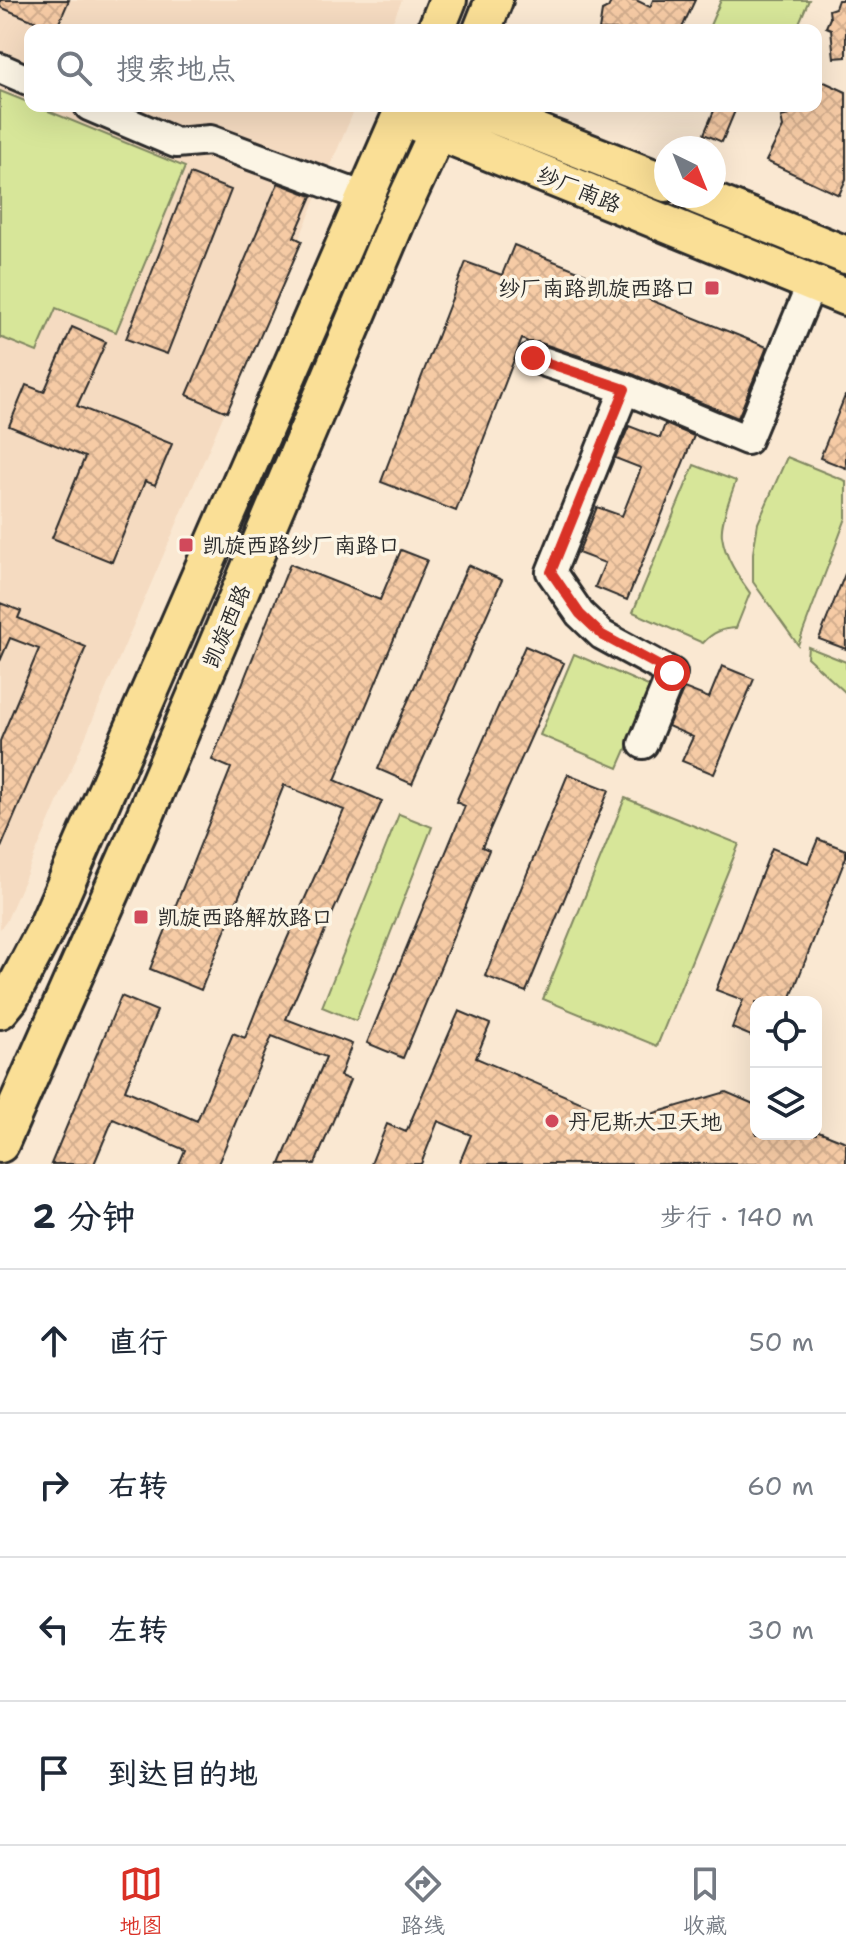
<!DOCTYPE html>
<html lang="zh">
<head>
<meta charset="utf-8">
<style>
  :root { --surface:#fff; --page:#f6f6f7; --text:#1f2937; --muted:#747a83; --line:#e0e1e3; --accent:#d93025 }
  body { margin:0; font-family:"Shantell Sans","LXGW WenKai TC",sans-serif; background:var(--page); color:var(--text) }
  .controls { position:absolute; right:24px; bottom:24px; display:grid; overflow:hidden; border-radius:16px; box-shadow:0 8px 32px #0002 }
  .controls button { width:72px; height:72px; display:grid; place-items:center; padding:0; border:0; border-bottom:2px solid var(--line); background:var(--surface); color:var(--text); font:40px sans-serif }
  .compass { position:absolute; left:654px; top:136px; width:72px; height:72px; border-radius:50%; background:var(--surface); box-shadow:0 8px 32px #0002; rotate:137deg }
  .stop { position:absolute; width:24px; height:24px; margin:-18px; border:6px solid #d93025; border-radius:50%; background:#fff }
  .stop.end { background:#d93025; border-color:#fff; box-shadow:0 2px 8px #0008 }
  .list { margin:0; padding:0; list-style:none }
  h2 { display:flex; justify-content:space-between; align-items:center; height:104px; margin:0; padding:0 32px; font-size:34px }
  h2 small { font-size:26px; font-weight:400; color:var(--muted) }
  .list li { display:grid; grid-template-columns:52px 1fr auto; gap:24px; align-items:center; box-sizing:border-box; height:144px; padding:0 32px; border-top:2px solid var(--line) }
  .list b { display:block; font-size:30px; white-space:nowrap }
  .list em { font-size:26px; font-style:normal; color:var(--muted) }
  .icon { flex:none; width:44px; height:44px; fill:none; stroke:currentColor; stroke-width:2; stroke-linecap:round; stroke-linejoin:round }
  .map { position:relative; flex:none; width:846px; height:1164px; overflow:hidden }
  .search { position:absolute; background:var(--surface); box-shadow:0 8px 32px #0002; left:24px; right:24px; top:24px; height:88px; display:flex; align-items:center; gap:20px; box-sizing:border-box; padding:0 28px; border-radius:16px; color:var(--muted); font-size:30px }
  .sheet { height:680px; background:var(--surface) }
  nav { display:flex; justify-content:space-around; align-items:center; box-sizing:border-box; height:112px; border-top:2px solid var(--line); background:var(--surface); font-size:22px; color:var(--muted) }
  nav a { display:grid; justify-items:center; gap:4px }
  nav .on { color:var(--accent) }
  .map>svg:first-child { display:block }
  .built { fill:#f5dbc1 }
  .green { fill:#d7e699; stroke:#818862; stroke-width:2 }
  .building { fill:url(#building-cross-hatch); stroke:#2b2b2b; stroke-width:2 }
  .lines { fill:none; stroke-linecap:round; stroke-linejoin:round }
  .minor-casing { stroke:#2b2b2b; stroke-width:34 }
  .major-casing { stroke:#2b2b2b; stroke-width:42 }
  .minor { stroke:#fcf5e5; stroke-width:28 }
  .major { stroke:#fadf96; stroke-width:36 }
  .route { stroke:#d93025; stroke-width:10 }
  .poi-dot { fill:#d1495b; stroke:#fcf5e5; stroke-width:3 }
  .labels { text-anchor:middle; stroke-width:7; stroke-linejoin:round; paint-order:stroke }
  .street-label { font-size:22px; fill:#2b2b2b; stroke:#fcf5e5 }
  .poi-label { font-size:22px; fill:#2b2b2b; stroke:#fcf5e5; text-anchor:start }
</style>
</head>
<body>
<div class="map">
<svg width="846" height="1164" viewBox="0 0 846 1164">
  <defs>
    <pattern id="building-cross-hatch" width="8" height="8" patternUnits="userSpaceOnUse" patternTransform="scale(2)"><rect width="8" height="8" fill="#f6cba5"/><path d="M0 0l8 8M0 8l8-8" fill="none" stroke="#d3ae8e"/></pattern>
  </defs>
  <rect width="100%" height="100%" fill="#fae8d2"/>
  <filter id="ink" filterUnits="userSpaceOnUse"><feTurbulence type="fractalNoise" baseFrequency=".0125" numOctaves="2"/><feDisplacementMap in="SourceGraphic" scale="16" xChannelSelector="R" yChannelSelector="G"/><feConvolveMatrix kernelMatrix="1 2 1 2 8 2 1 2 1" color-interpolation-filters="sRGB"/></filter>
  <g filter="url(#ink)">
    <path class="built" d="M0,0H402L389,30H30V106H356L6,922L0,929Z"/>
    <path class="green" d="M721,0H809L796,30H708Z
      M0,91L30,103V106H36L185,167L116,332L56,308L37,352L0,337Z
      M787,457L846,481V518L798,645L753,582V553L758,523Z
      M694,465L736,481C731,495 720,522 722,536C725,558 738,576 750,593L736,628C721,629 713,632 703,643L633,612Z
      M808,647L846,662V693L807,657Z
      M574,654L653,688L618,768L540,735Z
      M625,798L739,844L657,1046L543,999Z
      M399,814L432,827L356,1021L322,1007Z"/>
    <path class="building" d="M0,0H69L56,30L0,7Z
      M612,0H636L650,7L653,0H695L681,30H599L602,11L608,8Z
      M838,0H846V57L834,58L831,29L826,27L830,18L829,10L835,8Z
      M820,80L846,92V179L839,195L766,161L783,127L781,117L789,115L792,106H816V89Z
      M716,106H737L722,142L704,134Z
      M190,174L231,190L167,354L126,339Z
      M278,183L312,196L294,237L302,241L227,412L187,395Z
      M514,245L767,347L738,418L630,373L538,342H528L522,339L456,511L381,482L466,262L502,275Z
      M72,327L106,342L77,406L172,444L155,485L145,481L112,562L52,538L85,457L9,426L26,385L44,392Z
      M845,396H846V468L820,458Z
      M665,424L694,436L627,600L595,587L605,563L578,553L597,507L622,516L641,468L615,458L629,426L660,438Z
      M401,550L427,560L335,780L382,801L286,1019L352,1044L340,1076L350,1080L315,1164H280L326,1057L272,1036L218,1164H179L185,1150L113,1119L94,1164H51L121,996L157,1011L125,1090L197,1121L233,1033L245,1038L261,998L344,810L284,785L201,990L150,969L231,768L212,760L290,564L380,600Z
      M468,565L502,580L412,784L378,769Z
      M845,574H846V649L819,639Z
      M0,603L21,611L18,618L86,647L0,850V741L39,649L10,638L0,661Z
      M525,646L564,663L482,847L489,850L403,1058L367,1043L465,806L456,802Z
      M722,666L754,679L714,774L682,761L693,737L668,726L684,688L709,698Z
      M568,774L609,790L526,992L485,976Z
      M818,839L846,850V857L789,1002H756V1038L732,1028L743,1000L716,990L772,848L808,863Z
      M459,1011L490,1024L476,1058L646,1130L654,1113L726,1092L756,1105V1134H816V1130L846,1142V1164H459L471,1135L438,1121L421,1164H371L387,1124L406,1132Z"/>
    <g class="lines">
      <defs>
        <path id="minor" d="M0,68L30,81
          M89,106L176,143L210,140L364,197
          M533,358L625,389L747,440L812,283
          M625,389L551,572L580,614L602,635L672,673L643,744"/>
        <path id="major" d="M436,30L448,0
          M482,30L494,0
          M471,106L666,183
          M418,123L846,297
          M698,196L846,255
          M0,1010L10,998L46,929L405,106
          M0,1144L142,823L400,213L438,131L447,106"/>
      </defs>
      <use href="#minor" class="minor-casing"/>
      <use href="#major" class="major-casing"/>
      <use href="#minor" class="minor"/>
      <use href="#major" class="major"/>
    </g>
  </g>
  <g class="lines" filter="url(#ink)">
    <path class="route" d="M533,358L625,389L551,572L580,614L602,635L672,673"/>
  </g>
  <g class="poi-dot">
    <rect x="704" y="280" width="16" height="16" rx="4"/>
    <rect x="178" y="537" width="16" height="16" rx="4"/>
    <rect x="133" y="909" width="16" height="16" rx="4"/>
    <circle cx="552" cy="1121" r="8"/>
  </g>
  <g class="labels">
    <g class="street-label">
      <text transform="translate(579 189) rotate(22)" y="8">纱厂南路</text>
      <text transform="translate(226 626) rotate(-67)" y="8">凯旋西路</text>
    </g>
    <g class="poi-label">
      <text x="696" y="296" text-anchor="end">纱厂南路凯旋西路口</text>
      <text x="202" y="553">凯旋西路纱厂南路口</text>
      <text x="157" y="925">凯旋西路解放路口</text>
      <text x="568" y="1129">丹尼斯大卫天地</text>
    </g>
  </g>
</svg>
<div class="controls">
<button><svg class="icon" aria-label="locate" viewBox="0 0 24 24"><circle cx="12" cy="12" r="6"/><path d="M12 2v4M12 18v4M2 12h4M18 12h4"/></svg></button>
<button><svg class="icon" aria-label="layers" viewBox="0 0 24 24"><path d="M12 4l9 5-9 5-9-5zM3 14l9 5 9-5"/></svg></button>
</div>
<svg class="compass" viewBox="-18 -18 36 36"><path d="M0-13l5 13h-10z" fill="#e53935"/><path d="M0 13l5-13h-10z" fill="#747a83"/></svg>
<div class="stop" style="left:672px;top:673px"></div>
<div class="stop end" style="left:533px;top:358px"></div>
<div class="search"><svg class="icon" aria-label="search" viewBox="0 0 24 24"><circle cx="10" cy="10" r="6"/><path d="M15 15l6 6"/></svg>搜索地点</div>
</div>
<section class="sheet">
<h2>2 分钟<small>步行 · 140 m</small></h2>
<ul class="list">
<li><svg class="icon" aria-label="ahead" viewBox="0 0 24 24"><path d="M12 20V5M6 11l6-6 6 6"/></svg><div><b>直行</b></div><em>50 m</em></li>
<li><svg class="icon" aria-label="right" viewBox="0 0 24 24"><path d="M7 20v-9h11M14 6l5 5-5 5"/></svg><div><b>右转</b></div><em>60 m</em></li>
<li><svg class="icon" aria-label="left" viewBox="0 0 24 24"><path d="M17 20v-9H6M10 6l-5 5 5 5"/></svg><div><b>左转</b></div><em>30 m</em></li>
<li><svg class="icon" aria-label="arrive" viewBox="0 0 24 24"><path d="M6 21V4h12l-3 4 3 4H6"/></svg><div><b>到达目的地</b></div></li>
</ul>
</section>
<nav>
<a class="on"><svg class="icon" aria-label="map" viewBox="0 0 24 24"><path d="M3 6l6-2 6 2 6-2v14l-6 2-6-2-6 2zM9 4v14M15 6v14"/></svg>地图</a>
<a><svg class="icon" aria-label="directions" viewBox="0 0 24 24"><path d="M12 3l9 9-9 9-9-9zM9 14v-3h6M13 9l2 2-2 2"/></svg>路线</a>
<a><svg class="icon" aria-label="saved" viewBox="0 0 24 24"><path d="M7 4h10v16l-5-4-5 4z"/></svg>收藏</a>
</nav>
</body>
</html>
